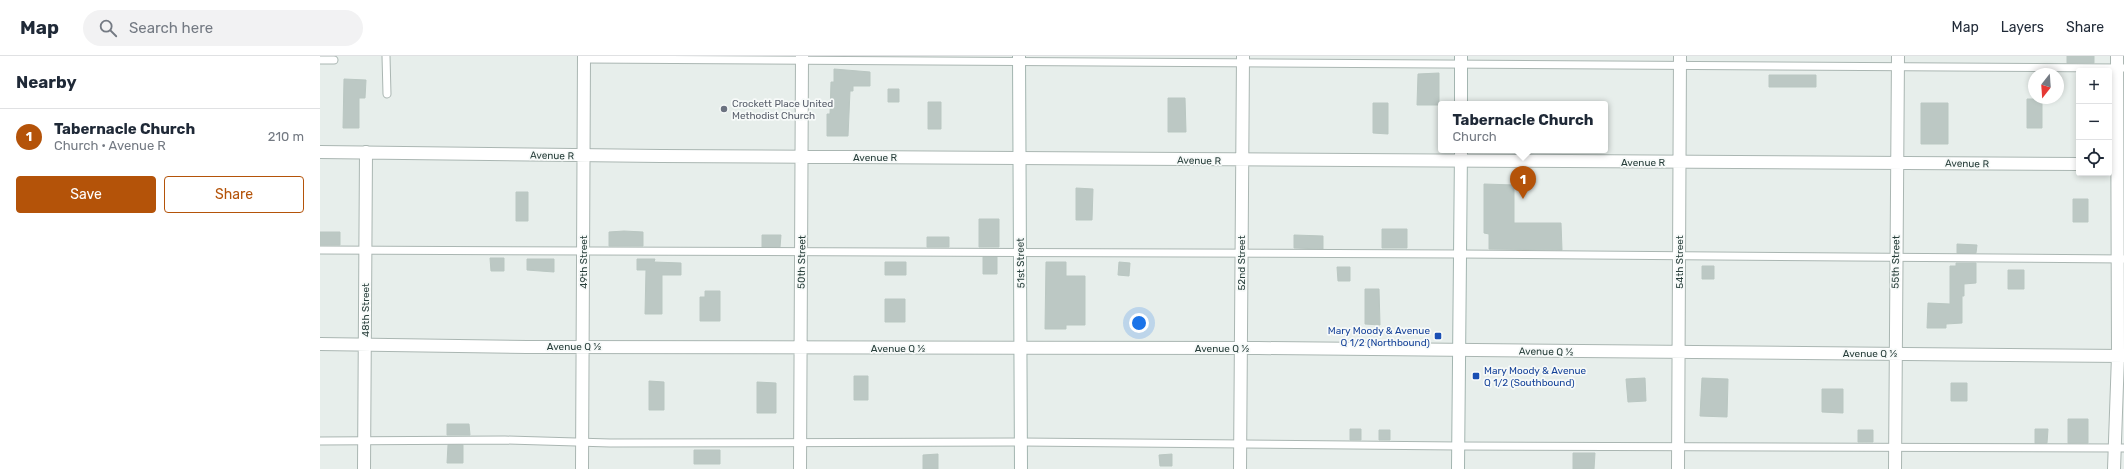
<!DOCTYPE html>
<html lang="en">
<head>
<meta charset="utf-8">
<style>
  :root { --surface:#fff; --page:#f2f2f3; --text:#1f2937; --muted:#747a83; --line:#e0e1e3; --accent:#b45309 }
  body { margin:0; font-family:Rubik,sans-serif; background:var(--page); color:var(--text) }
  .controls { position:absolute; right:12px; top:12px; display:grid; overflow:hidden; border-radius:4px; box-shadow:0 2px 6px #0003 }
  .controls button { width:36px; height:36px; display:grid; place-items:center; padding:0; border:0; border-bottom:1px solid var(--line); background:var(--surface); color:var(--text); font:20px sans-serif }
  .compass { position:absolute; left:1708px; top:12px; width:36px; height:36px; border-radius:50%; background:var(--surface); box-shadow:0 2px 6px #0003; rotate:197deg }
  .you { position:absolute; left:819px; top:267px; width:14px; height:14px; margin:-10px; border:3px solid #fff; border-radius:50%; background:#1a73e8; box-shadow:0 0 0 6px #1a73e833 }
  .badge { display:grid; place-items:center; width:26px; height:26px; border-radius:50%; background:var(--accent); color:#fff; font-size:13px; font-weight:700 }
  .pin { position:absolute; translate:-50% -33px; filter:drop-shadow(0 1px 2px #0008) }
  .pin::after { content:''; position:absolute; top:21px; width:14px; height:12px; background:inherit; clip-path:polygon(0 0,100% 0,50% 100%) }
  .popup { position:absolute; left:1118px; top:45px; width:170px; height:52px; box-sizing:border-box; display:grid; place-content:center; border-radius:4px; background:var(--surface); filter:drop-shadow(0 1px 3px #0005); font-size:13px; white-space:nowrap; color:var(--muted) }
  .popup b { font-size:15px; color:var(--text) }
  .popup::after { content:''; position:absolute; left:50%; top:100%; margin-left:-8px; border:8px solid transparent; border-top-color:var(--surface) }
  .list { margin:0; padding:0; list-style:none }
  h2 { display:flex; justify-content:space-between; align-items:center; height:52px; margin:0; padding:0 16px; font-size:17px }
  h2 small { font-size:13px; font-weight:400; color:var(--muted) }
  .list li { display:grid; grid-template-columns:26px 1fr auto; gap:12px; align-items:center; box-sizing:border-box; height:56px; padding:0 16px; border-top:1px solid var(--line) }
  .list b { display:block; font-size:15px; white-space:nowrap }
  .list p { margin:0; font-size:13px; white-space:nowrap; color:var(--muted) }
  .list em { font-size:13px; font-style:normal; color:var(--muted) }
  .actions { display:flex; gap:8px; padding:12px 16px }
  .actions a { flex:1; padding:9px 0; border:1px solid var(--accent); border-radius:4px; text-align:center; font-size:14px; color:var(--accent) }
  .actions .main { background:var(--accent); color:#fff }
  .icon { flex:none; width:22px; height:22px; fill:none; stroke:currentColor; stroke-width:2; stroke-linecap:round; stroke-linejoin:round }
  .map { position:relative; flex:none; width:1804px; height:413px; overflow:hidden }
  header { display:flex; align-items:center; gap:24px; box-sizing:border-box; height:56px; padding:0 20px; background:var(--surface); border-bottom:1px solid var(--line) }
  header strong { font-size:19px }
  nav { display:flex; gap:22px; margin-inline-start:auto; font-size:14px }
  .search { width:280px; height:36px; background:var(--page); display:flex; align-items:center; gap:10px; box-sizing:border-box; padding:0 14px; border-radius:22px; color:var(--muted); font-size:15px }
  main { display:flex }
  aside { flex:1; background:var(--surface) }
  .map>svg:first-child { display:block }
  .building { fill:#bcc8c4; stroke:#bac7c2 }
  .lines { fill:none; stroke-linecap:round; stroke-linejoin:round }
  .lane-casing { stroke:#aab6b2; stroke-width:9 }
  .street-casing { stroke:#aab6b2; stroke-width:14 }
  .secondary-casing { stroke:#a3b5b0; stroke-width:14 }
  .lane { stroke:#fff; stroke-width:7 }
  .street { stroke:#fff; stroke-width:12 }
  .secondary { stroke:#fff; stroke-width:12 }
  .worship-dot { fill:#6b7280; stroke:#f7faf9; stroke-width:1.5 }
  .transit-dot { fill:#1a4fb4; stroke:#f7faf9; stroke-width:1.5 }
  .labels { text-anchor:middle; stroke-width:3.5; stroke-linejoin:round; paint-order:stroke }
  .worship-label { font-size:10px; fill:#5b616d; stroke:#f7faf9; text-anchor:start }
  .street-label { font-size:10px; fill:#273e3a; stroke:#f7faf9 }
  .transit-label { font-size:10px; fill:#164399; stroke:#f7faf9; text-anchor:end }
</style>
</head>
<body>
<header>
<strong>Map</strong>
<div class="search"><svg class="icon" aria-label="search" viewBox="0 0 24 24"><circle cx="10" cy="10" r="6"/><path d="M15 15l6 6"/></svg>Search here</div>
<nav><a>Map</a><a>Layers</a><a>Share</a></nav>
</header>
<main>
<aside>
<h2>Nearby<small></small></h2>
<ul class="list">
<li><span class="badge">1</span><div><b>Tabernacle Church</b><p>Church · Avenue R</p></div><em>210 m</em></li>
</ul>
<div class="actions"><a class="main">Save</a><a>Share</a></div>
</aside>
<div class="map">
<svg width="1804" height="413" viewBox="0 0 1804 413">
  <rect width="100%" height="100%" fill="#e7eeeb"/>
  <path class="building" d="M1747,0H1774V7H1747Z
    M514,13L550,16V30H533V35H530L528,80H507V58H510L511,26H514Z
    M1119,17V49H1097L1098,18Z
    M1449,19H1496V31H1449Z
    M24,23L46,24L45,42H39V72H23Z
    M568,33H579V46H568Z
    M848,42H865L866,76H848Z
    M1707,43H1722V72H1707Z
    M608,46H621V73H608Z
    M1053,47H1068V78L1053,77Z
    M1601,47H1628V88H1601Z
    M1164,128L1194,129V167H1241L1242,194L1169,193V178L1164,177Z
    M756,132L773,133L772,164H756Z
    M196,136H208V165H196Z
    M1753,143H1768V166H1753Z
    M659,163H679V191H659Z
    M1062,173H1087V192H1062Z
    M304,175L323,176V190H289V176Z
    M0,176H20V189H0Z
    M442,179H461L460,191H442Z
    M974,179L1003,180V193L974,192Z
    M607,181H629V191H607Z
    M1637,188L1657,189L1656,197H1637Z
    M663,201H677V218H663Z
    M170,202H184V215H171Z
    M207,203H234V216L207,214Z
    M317,203H335L334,206L361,207V219H342V258H325L326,214H317Z
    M565,206H586V219H565Z
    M726,206H746V220H765V269H746V273H725Z
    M799,206L810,207L809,220L798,219Z
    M1636,207H1656V227L1644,228V240H1642V267L1626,268V272H1607L1608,247L1630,248V210H1636Z
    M1382,210H1394V223H1382Z
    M1017,211H1030V225H1018Z
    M1688,214H1704V233H1688Z
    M1045,233H1059L1060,269L1045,268Z
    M385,235H400V265H380V241H385Z
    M565,243H585V266H565Z
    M534,320H548V344H534Z
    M1325,322L1326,345L1308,346L1306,323Z
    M1382,322L1408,323L1407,361L1380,360Z
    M329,325L344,326V354H329Z
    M437,326L456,327V357H437Z
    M1631,327H1647V345H1631Z
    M1502,333H1523V357L1502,356Z
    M1748,363H1768V387H1748Z
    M127,368H149L150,379H127Z
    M1030,373H1041V384H1030Z
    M1715,373H1728L1727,387H1715Z
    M1059,374H1070V384H1059Z
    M1538,374H1553V386H1538Z
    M128,389H143V407H127Z
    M374,394H400V408H374Z
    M1253,397H1275L1274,413H1253Z
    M618,398V413H603V399Z
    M852,398V410H840L839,399Z"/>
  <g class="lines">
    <defs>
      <path id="lane" d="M66,0L67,38
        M264,3L1804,12
        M0,4H14
        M0,194L1140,198L1804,203
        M0,385L185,384L290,387L701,386L1138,390L1804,392"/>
      <path id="street" d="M0,96L341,100L1759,108
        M0,288L207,291L938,292L1804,300
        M44,413L46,96
        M262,413L264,0
        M480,413L482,0
        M920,413L923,0
        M1358,413L1360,0
        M1575,413L1578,0
        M1794,413L1798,300L1797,0"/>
      <path id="secondary" d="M699,0L701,413
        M1141,48V0
        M1138,413L1141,94"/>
    </defs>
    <use href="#lane" class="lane-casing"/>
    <use href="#street" class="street-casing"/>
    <use href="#secondary" class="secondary-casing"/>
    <use href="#lane" class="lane"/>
    <use href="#street" class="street"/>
    <use href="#secondary" class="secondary"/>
  </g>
  <circle class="worship-dot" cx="404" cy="53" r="4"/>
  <g class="transit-dot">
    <rect x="1114" y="276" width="8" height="8" rx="2"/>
    <rect x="1152" y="316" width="8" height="8" rx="2"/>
  </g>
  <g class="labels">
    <g class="worship-label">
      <text x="412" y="51">Crockett Place United<tspan x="412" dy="12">Methodist Church</tspan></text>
    </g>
    <g class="street-label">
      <text transform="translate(232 99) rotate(1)" y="4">Avenue R</text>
      <text x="555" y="105">Avenue R</text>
      <text transform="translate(879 104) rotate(1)" y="4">Avenue R</text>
      <text x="1323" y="110">Avenue R</text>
      <text transform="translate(1647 107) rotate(1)" y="4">Avenue R</text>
      <text transform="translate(263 206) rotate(-90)" y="4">49th Street</text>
      <text transform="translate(481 206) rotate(-89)" y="4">50th Street</text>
      <text transform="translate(1359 206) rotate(-90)" y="4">54th Street</text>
      <text transform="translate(1575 206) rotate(-89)" y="4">55th Street</text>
      <text transform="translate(700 207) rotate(-91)" y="4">51st Street</text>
      <text transform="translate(921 207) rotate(-90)" y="4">52nd Street</text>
      <text transform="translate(45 254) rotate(-90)" y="4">48th Street</text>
      <text x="254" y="294">Avenue Q ½</text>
      <text x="578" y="296">Avenue Q ½</text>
      <text x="902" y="296">Avenue Q ½</text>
      <text transform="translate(1226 295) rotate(1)" y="4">Avenue Q ½</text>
      <text x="1550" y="301">Avenue Q ½</text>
    </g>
    <g class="transit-label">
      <text x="1110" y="278">Mary Moody &amp; Avenue<tspan x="1110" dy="12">Q 1/2 (Northbound)</tspan></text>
      <text x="1164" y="318" text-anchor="start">Mary Moody &amp; Avenue<tspan x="1164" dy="12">Q 1/2 (Southbound)</tspan></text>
    </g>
  </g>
</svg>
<div class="controls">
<button>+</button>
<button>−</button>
<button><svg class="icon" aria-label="locate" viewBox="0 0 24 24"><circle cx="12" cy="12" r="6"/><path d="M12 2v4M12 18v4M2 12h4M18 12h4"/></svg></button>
</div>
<svg class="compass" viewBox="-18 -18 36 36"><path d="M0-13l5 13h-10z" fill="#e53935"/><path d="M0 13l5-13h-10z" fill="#747a83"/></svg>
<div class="you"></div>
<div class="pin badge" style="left:1203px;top:143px">1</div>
<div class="popup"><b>Tabernacle Church</b>Church</div>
</div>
</main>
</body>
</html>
